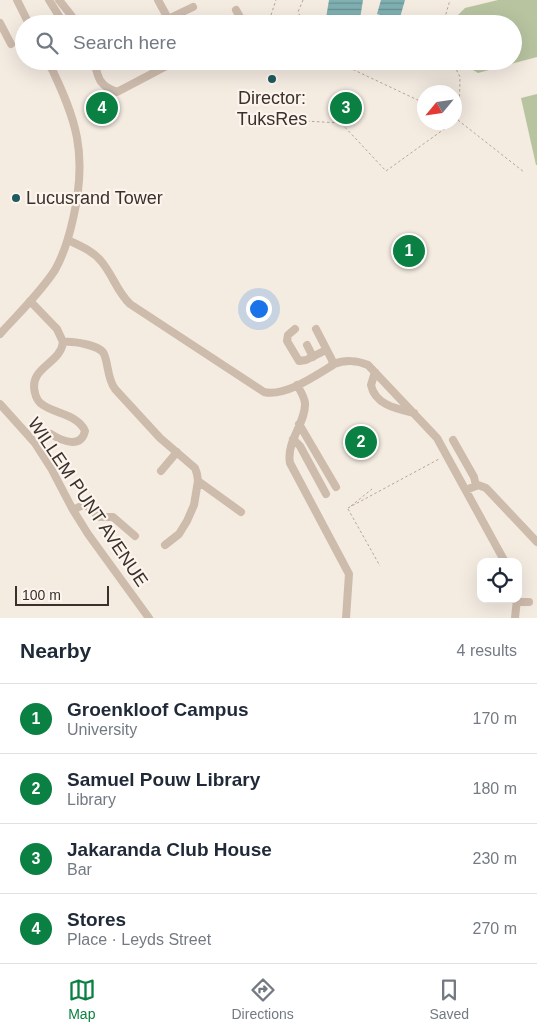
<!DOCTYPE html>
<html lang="en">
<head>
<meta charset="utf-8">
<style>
  :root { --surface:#fff; --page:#f6f6f7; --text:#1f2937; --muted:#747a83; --line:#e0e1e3; --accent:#0b8043 }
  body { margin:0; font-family:Helvetica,sans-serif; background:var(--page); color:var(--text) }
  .controls { position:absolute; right:15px; bottom:15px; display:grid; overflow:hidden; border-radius:10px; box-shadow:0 5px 20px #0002 }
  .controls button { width:45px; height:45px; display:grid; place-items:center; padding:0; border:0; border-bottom:1px solid var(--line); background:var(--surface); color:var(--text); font:25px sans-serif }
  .compass { position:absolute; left:417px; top:85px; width:45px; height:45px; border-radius:50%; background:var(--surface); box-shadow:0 5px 20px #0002; rotate:241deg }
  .scale { position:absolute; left:15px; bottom:12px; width:94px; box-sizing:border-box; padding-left:5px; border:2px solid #3b302b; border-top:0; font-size:14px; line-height:18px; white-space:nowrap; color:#3b302b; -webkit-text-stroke:4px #fbf5ee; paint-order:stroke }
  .you { position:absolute; left:258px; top:308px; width:18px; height:18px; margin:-12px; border:4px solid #fff; border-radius:50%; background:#1a73e8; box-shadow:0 0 0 8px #1a73e833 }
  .badge { display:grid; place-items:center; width:32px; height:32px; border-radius:50%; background:var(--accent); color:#fff; font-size:16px; font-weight:700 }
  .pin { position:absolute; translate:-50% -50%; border:2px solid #fff; box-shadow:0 1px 5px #0006 }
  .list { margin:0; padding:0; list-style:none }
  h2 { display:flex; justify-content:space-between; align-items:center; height:65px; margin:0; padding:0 20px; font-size:21px }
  h2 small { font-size:16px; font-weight:400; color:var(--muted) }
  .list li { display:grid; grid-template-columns:32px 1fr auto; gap:15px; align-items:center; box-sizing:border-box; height:70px; padding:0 20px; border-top:1px solid var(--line) }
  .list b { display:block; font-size:19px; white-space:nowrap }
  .list p { margin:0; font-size:16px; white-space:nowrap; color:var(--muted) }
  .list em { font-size:16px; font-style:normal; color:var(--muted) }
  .icon { flex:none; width:28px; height:28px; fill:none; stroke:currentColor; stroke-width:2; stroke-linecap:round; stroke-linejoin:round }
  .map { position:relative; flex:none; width:537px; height:618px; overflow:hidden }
  .search { position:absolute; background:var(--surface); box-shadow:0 5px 20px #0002; left:15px; right:15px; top:15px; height:55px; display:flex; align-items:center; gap:12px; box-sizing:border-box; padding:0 18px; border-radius:28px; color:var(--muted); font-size:19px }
  .sheet { height:345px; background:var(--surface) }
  nav { display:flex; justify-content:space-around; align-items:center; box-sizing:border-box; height:70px; border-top:1px solid var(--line); background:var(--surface); font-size:14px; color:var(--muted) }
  nav a { display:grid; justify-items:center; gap:2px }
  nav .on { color:var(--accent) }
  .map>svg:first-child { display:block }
  .green { fill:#b8c4a0 }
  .water { fill:url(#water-rules) }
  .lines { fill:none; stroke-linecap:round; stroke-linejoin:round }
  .path { stroke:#b9a596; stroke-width:1; stroke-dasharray:2.5 2.5; stroke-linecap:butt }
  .minor { stroke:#cdbbac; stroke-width:8 }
  .poi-dot { fill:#1f5a5e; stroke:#fbf5ee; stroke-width:2 }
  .labels { text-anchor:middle; stroke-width:4.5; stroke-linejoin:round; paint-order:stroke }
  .poi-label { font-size:18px; fill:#3b302b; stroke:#fbf5ee }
  .street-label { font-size:18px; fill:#3b302b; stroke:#fbf5ee }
</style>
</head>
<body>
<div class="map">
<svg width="537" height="618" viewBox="0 0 537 618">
  <defs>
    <pattern id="water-rules" width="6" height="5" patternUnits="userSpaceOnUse" patternTransform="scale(1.25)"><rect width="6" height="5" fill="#7fb0b2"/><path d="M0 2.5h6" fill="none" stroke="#699091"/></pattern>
  </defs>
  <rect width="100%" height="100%" fill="#f4ebe1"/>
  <path class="green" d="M498,0H537V57L478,73L458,61H513V24H449L465,8Z
    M537,94V165H536L521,98Z"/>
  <path class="water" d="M329,0H363L360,19L362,24H329L326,18Z
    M381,0H405L399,21L377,14Z"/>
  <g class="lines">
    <path class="path" d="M303,0L298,12L304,24
      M271,15L276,0
      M443,24L450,0
      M335,61L424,103
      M452,61L460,77L459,119L455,122
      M454,117L524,172
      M267,119L341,123L386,171L454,122
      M351,506L372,489
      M348,508L439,459
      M348,509L380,566"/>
    <path class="minor" d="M17,0L29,24
      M49,0L64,24
      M59,0L78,24
      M158,0L171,24
      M236,10L244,24
      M168,19L193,7
      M0,23L11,44
      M94,61C98,78 99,86 117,92L176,61
      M51,68L61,61
      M68,240C80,246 93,251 101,261C113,275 117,292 130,304L264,392C285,397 315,376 333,365L332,360L316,329
      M30,301L57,329L63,342C61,364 28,367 35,393C36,398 38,402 43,405C56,414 78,415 85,431C81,449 62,441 51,434
      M295,329L288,335L287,341L299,361L306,360L326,350
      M0,334C19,313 40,293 55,270C64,254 69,237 73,219C88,154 77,120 48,61
      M63,342C73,341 100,345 104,354C109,366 107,378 115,389L160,438L195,468L197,474L198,481L194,505L187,521L179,534L165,545
      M307,345L313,357
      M334,364C344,360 357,360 368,365L437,438L505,562
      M375,372L371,385C375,405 397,409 414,413
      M297,385C300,390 304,396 305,403C306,423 286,441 290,463L349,574L346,618
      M0,404L35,443L51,468L73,510L88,534L149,618
      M299,424L336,487
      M293,439L300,446L326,494
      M453,440L474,477L476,486
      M161,471L177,452
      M198,481L241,512
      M466,490L478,485L486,488L537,542
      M73,510L83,505H86L99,517H113L135,536
      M516,602H529
      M515,618L517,599"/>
  </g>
  <g class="poi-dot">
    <circle cx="272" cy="79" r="5"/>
    <circle cx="16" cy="198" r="5"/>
  </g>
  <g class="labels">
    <g class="poi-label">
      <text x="272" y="104">Director:<tspan x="272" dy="21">TuksRes</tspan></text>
      <text x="26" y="204" text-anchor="start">Lucusrand Tower</text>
    </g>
    <g class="street-label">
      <text transform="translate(88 502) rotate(56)" y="6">WILLEM PUNT AVENUE</text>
    </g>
  </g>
</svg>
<div class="controls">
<button><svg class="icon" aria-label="locate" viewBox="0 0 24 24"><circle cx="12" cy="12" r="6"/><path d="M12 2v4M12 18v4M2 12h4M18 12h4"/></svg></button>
</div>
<svg class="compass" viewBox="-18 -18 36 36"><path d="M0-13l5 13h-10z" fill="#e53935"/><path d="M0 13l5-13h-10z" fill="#747a83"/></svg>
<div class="scale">100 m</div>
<div class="you"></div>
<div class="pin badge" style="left:409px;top:251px">1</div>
<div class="pin badge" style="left:361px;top:442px">2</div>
<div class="pin badge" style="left:346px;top:108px">3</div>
<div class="pin badge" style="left:102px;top:108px">4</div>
<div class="search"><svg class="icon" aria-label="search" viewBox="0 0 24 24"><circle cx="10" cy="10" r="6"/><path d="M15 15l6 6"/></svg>Search here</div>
</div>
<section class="sheet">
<h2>Nearby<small>4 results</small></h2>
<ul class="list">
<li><span class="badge">1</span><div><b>Groenkloof Campus</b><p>University</p></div><em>170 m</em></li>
<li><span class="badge">2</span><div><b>Samuel Pouw Library</b><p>Library</p></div><em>180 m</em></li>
<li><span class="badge">3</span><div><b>Jakaranda Club House</b><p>Bar</p></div><em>230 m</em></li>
<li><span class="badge">4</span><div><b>Stores</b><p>Place · Leyds Street</p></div><em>270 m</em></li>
</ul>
</section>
<nav>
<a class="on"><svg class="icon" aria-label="map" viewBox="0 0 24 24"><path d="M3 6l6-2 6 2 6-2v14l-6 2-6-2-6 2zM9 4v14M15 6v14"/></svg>Map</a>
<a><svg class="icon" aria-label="directions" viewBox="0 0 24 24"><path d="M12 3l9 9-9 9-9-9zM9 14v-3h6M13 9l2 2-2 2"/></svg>Directions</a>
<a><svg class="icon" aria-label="saved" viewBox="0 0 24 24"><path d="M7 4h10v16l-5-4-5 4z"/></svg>Saved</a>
</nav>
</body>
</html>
